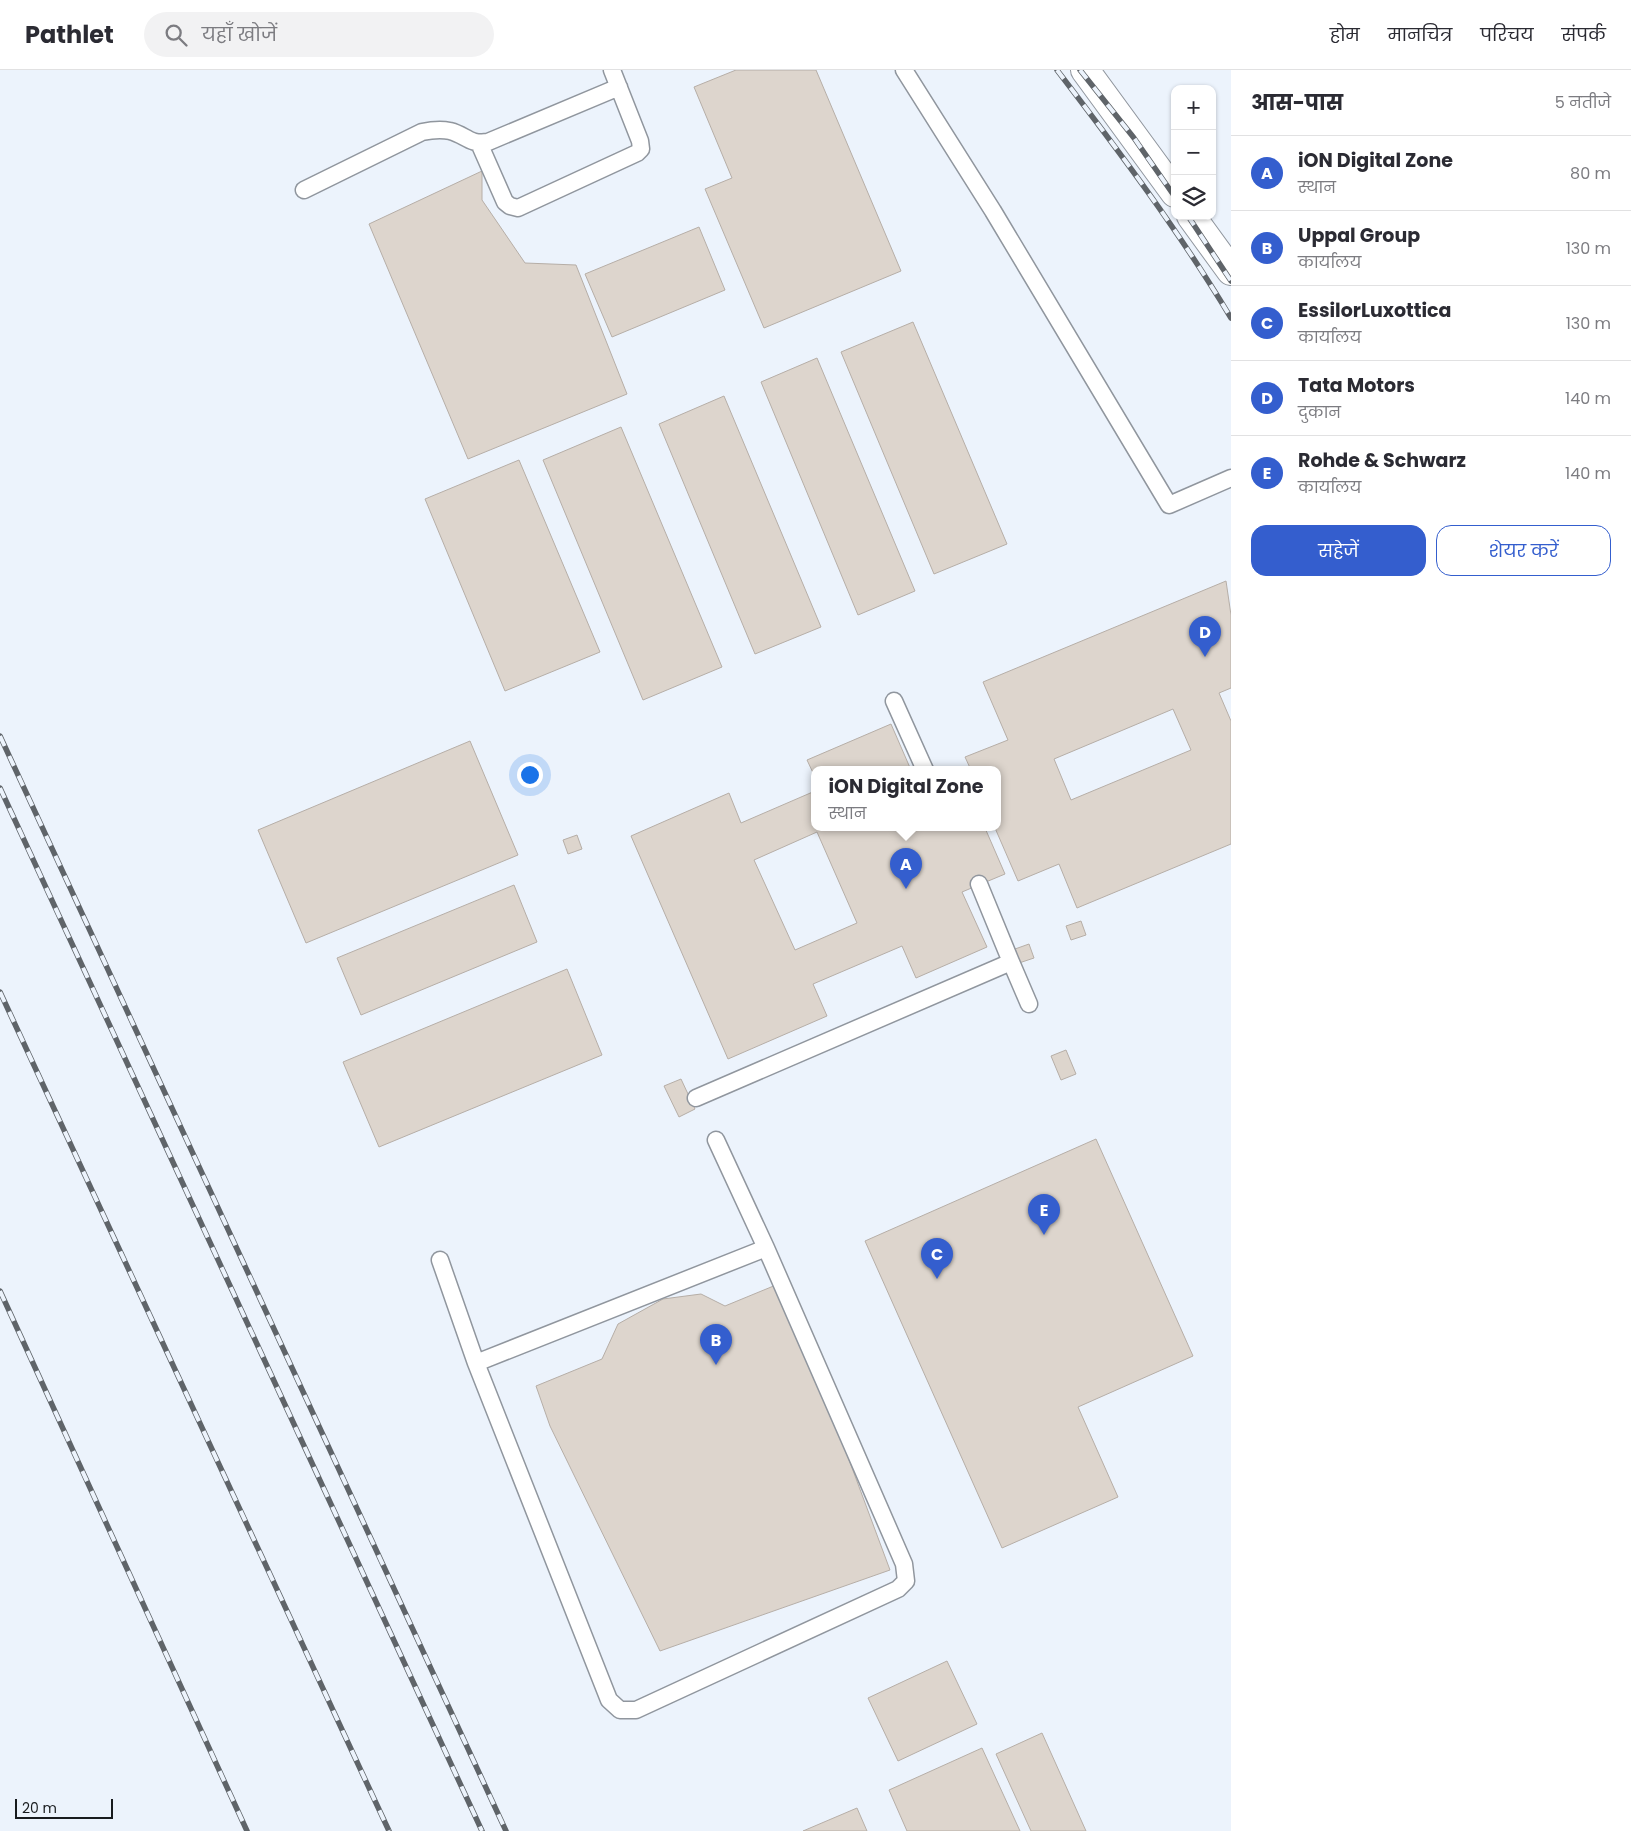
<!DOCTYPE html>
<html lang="hi">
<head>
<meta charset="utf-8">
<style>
  :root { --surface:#fff; --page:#f2f2f3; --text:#2b2b33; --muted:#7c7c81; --line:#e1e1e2; --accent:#345ece }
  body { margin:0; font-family:Poppins,"Noto Sans Devanagari",sans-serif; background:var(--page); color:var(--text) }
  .controls { position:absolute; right:15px; top:15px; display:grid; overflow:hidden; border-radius:10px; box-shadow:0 1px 4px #0004 }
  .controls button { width:45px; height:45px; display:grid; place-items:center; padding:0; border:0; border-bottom:1px solid var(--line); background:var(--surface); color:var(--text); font:25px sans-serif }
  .scale { position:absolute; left:15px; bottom:12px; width:98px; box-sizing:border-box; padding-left:5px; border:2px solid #181b1e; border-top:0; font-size:14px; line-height:18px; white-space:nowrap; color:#181b1e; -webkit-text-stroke:4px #ecf3fc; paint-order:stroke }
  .you { position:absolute; left:529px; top:704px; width:18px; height:18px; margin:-12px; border:4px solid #fff; border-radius:50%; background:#1a73e8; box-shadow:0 0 0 8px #1a73e833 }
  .badge { display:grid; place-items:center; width:32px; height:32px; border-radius:50%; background:var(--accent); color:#fff; font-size:16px; font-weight:700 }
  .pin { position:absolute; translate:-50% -41px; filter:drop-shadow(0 1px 2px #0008) }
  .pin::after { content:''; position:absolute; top:26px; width:18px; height:15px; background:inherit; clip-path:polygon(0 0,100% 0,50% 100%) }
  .popup { position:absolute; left:811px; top:696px; width:190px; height:65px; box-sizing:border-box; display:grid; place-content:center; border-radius:10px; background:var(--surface); filter:drop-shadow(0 1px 4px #0005); font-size:16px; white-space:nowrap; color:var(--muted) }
  .popup b { font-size:19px; color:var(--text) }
  .popup::after { content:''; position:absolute; left:50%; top:100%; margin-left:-10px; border:10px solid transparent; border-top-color:var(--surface) }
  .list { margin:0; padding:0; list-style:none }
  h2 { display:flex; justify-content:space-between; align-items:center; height:65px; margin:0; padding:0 20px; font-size:21px }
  h2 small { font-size:16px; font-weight:400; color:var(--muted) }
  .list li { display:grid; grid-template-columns:32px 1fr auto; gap:15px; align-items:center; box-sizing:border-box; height:75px; padding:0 20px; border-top:1px solid var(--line) }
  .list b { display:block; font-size:19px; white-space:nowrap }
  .list p { margin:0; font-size:16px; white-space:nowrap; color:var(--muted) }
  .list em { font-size:16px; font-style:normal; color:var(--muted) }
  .actions { display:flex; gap:10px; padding:15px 20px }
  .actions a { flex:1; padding:11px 0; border:1px solid var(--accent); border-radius:15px; text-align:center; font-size:18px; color:var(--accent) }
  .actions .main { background:var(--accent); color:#fff }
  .icon { flex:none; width:28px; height:28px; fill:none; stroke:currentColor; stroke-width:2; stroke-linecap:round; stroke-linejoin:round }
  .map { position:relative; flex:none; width:1231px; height:1761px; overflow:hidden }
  header { display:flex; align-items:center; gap:30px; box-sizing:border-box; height:70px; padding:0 25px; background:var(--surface); border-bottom:1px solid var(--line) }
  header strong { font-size:24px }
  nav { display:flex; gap:28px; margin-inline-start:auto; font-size:18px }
  .search { width:350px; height:45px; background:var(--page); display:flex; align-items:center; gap:12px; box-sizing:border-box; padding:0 18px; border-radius:28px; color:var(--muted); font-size:19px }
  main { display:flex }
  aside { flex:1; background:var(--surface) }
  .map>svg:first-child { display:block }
  .building { fill:#ddd5cd; stroke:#b6aea7; fill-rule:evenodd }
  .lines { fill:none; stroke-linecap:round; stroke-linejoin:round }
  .service-casing { stroke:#90969e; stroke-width:19 }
  .minor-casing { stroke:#90969e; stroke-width:30 }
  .service { stroke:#fff; stroke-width:16 }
  .minor { stroke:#fff; stroke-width:28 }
  .rail-casing { stroke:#5f6469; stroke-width:5.5 }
  .rail { stroke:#ecf3fc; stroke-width:4; stroke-dasharray:11; stroke-linecap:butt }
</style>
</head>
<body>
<header>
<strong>Pathlet</strong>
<div class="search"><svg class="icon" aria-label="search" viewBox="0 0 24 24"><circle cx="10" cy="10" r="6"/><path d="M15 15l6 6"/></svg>यहाँ खोजें</div>
<nav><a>होम</a><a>मानचित्र</a><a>परिचय</a><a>संपर्क</a></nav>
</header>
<main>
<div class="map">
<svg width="1231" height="1761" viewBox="0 0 1231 1761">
  <rect width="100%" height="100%" fill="#ecf3fc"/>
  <path class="building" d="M736,0H816L901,201L764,258L705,119L732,108L694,17Z
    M482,101V130L525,193L576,195L627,324L468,389L369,154Z
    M699,157L725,220L612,267L585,204Z
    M913,252L1007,474L934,504L841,282Z
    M817,288L915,521L858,545L761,312Z
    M724,326L821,557L755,584L659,354Z
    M621,357L722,597L643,630L543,390Z
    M519,390L600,582L505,621L425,429Z
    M1226,511L1231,545V618L1219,623L1231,651V774L1077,838L1059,794L1018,811L995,758H997V700H971L965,687L1008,670L983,612ZM1173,639L1191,680L1071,730L1054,689Z
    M891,654L911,700H815V707L807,690Z
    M470,671L518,785L306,873L258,760Z
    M815,721V758H985L1005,804L962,822L987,877L916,908L902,876L813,914L827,946L728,989L631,766L729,723L741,753ZM817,762L857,853L795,880L754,790Z
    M577,765L582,779L568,784L563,770Z
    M514,815L537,872L361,945L337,888Z
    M1081,851L1086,865L1071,870L1066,856Z
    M1029,874L1034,888L1019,893L1015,879Z
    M567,899L602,985L379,1077L343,992Z
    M1066,980L1076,1004L1061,1010L1051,986Z
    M681,1009L695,1039L679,1047L664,1016Z
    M1096,1069L1193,1286L1078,1337L1118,1427L1002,1478L865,1171Z
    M776,1215L797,1250L890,1500L660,1581L550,1356L536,1316L602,1289L618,1254L663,1229L701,1224L725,1236Z
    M947,1591L977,1654L898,1691L868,1628Z
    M1042,1663L1086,1761H1031L996,1684Z
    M982,1678L1020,1761H907L889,1720Z
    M857,1738L867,1761H803Z"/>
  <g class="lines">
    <defs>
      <path id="service" d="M904,0L993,141L1169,435L1231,408
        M479,73L505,132L510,136L518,138L637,83L641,79L640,71L612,0
        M304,120L422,62C432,60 440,59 450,61C466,65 469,75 488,72L619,17
        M894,631L925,700
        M979,814L1011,892
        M696,1028L1011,892L1029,934
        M440,1190L476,1293L609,1630L620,1640H636L898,1519L906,1511L904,1494L766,1178L716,1070
        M476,1293L766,1178"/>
      <path id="minor" d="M1085,0L1175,123
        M1191,146L1231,201"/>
    </defs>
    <use href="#service" class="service-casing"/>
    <use href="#minor" class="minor-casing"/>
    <use href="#service" class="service"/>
    <use href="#minor" class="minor"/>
    <defs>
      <path id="rail" d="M1057,0C1118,80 1179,161 1231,248
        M1080,0L1134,68L1175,127
        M1188,146L1231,211
        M0,666L506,1761
        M0,718L482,1761
        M0,922L389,1761
        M0,1221L247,1761"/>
    </defs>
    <use href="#rail" class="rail-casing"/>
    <use href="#rail" class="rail"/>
  </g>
</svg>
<div class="controls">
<button>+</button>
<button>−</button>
<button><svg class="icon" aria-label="layers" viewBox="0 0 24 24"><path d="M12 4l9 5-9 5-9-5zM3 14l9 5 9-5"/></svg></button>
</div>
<div class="scale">20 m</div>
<div class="you"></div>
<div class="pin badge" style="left:906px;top:819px">A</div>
<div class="popup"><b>iON Digital Zone</b>स्थान</div>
<div class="pin badge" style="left:716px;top:1295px">B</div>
<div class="pin badge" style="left:937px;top:1209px">C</div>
<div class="pin badge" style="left:1205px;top:587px">D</div>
<div class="pin badge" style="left:1044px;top:1165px">E</div>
</div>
<aside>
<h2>आस-पास<small>5 नतीजे</small></h2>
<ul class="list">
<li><span class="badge">A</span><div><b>iON Digital Zone</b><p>स्थान</p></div><em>80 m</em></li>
<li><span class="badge">B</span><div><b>Uppal Group</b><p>कार्यालय</p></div><em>130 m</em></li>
<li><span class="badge">C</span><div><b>EssilorLuxottica</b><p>कार्यालय</p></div><em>130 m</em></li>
<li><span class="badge">D</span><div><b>Tata Motors</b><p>दुकान</p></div><em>140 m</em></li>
<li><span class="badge">E</span><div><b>Rohde &amp; Schwarz</b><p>कार्यालय</p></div><em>140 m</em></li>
</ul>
<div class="actions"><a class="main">सहेजें</a><a>शेयर करें</a></div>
</aside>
</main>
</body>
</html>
